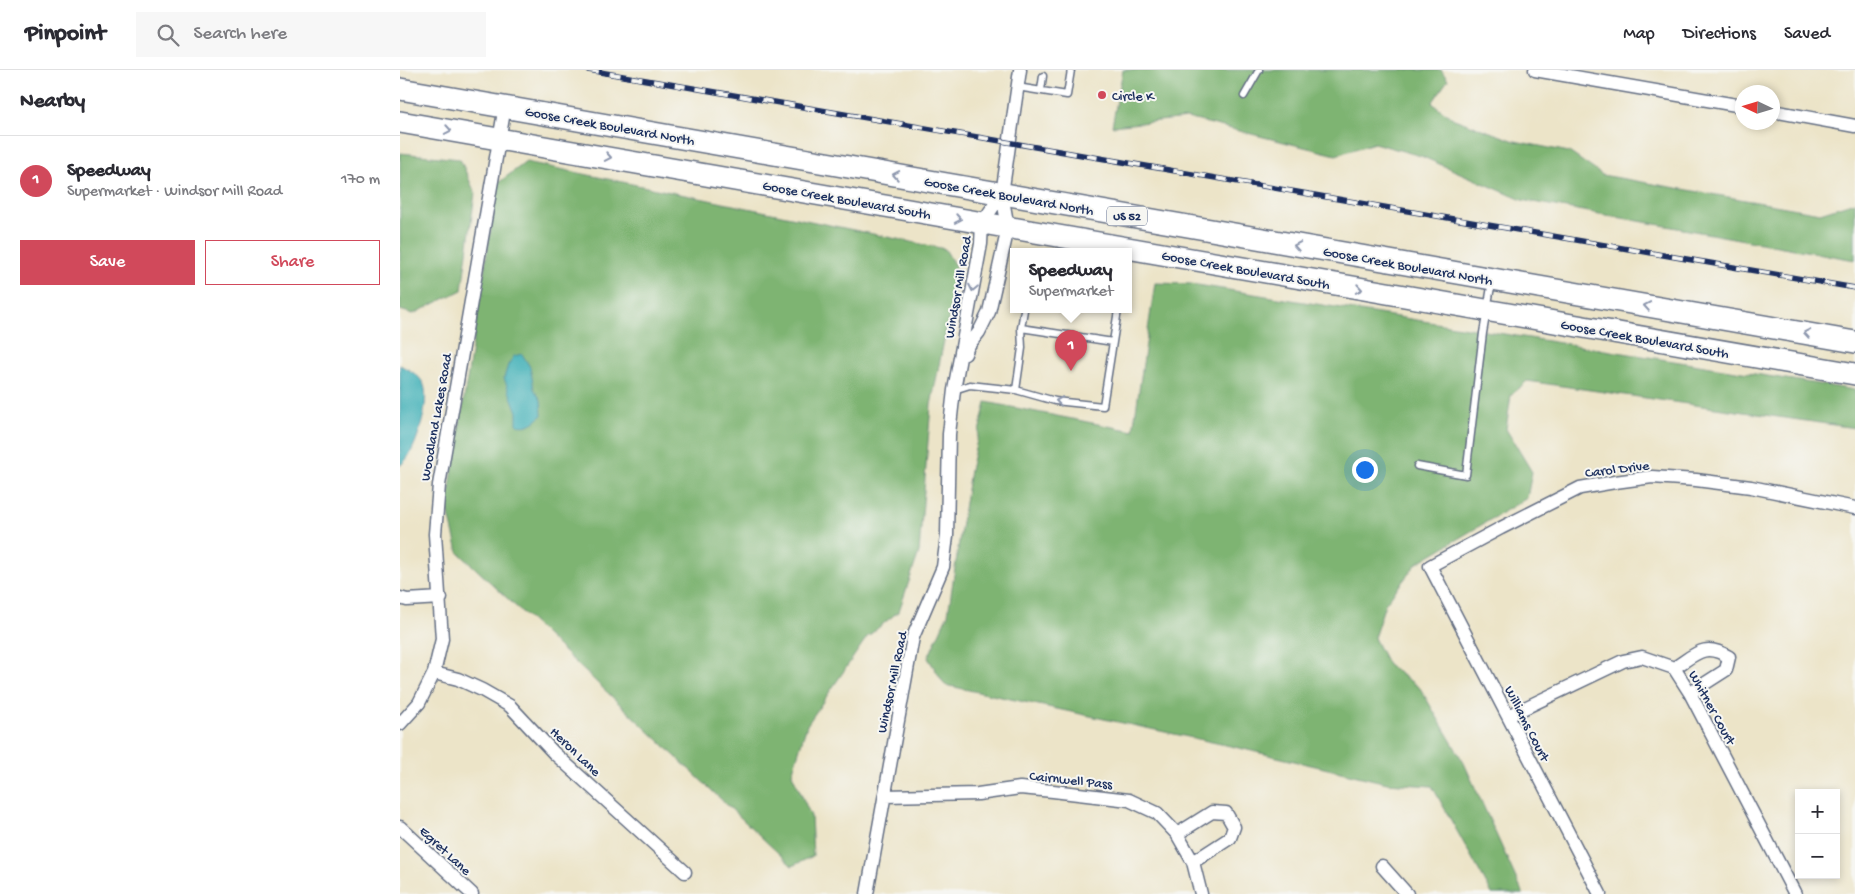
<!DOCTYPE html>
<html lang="en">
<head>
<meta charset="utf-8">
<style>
  :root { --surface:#fff; --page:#f7f7f7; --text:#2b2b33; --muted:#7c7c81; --line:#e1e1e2; --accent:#d1495b }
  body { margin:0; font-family:"Gochi Hand",sans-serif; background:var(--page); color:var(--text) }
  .controls { position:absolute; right:15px; bottom:15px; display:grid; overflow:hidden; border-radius:0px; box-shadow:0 2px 8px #0003 }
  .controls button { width:45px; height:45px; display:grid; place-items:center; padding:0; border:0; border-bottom:1px solid var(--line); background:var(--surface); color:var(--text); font:25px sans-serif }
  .compass { position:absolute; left:1335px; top:15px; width:45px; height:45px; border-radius:50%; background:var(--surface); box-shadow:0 2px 8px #0003; rotate:274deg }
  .you { position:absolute; left:964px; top:399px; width:18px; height:18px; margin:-12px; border:4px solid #fff; border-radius:50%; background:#1a73e8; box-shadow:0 0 0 8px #1a73e833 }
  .badge { display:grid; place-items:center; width:32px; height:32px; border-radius:50%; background:var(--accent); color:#fff; font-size:16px; font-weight:700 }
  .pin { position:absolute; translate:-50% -41px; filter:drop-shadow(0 1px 2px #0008) }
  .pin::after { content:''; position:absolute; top:26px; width:18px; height:15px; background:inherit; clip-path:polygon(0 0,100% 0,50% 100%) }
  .popup { position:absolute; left:610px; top:178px; width:122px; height:65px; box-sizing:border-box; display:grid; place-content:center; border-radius:0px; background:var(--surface); filter:drop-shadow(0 1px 4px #0005); font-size:16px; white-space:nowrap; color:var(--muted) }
  .popup b { font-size:19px; color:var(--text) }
  .popup::after { content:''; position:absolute; left:50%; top:100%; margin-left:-10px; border:10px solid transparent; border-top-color:var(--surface) }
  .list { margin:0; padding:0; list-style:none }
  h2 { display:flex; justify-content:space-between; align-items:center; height:65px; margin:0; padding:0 20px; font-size:21px }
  h2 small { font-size:16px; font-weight:400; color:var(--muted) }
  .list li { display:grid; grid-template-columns:32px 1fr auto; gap:15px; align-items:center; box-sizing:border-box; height:90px; padding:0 20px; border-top:1px solid var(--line) }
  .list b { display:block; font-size:19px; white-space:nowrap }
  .list p { margin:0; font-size:16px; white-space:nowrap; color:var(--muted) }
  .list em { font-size:16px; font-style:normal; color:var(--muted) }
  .actions { display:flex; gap:10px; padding:15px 20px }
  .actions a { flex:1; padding:11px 0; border:1px solid var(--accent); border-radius:0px; text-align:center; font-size:18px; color:var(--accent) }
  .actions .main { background:var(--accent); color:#fff }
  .icon { flex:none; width:28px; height:28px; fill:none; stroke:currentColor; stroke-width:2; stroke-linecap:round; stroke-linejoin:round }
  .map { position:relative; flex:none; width:1455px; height:824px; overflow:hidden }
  header { display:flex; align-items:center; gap:30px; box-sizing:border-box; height:70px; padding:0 25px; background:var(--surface); border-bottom:1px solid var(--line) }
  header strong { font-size:24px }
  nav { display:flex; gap:28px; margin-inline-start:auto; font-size:18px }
  .search { width:350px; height:45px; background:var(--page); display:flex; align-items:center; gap:12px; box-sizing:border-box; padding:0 18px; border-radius:0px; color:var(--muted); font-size:19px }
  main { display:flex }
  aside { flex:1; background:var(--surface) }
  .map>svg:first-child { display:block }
  .forest { fill:#7eb472; stroke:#4c7268 }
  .water { fill:#3fb0b7; stroke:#2d708a }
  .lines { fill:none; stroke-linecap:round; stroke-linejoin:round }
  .service-casing { stroke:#646e83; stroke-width:9 }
  .minor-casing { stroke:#646e83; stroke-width:15 }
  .trunk-casing { stroke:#646e83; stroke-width:24 }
  .service { stroke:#fff; stroke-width:6 }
  .minor { stroke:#fff; stroke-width:12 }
  .trunk { stroke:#fff; stroke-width:21 }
  .rail-casing { stroke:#1b2f5e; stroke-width:5.5 }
  .rail { stroke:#f6f6f2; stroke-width:4; stroke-dasharray:11; stroke-linecap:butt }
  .oneway { stroke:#8d97ae }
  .poi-dot { fill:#d1495b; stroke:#f6f6f2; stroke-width:2 }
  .labels { text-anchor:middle; stroke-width:4; stroke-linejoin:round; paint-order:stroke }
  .shield { fill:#f6f6f2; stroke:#5d6b8a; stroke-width:1 }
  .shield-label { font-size:12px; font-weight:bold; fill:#1b2f5e }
  .poi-label { font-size:14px; fill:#1b2f5e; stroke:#f6f6f2; text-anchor:start }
  .street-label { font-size:14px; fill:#1b2f5e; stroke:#f6f6f2 }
</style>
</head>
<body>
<header>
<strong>Pinpoint</strong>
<div class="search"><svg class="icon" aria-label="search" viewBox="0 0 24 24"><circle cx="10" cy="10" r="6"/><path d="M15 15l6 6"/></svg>Search here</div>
<nav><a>Map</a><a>Directions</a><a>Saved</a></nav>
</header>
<main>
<aside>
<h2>Nearby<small></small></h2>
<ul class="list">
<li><span class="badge">1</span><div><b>Speedway</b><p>Supermarket · Windsor Mill Road</p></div><em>170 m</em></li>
</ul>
<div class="actions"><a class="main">Save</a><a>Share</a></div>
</aside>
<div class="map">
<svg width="1455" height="824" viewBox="0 0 1455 824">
  <rect width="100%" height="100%" fill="#f6f6f2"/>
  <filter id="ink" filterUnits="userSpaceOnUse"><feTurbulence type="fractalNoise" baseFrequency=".02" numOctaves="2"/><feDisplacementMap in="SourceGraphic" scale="10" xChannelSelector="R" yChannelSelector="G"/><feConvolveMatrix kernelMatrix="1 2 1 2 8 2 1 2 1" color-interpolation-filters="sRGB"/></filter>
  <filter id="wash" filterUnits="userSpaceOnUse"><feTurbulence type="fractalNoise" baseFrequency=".0096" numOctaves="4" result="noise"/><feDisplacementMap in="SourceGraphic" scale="20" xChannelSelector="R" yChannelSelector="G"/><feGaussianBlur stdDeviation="1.12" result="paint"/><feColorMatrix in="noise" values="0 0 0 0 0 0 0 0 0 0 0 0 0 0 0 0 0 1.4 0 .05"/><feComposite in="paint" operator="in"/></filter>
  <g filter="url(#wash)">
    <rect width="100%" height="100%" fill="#ece4c8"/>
    <path class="forest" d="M723,0H1041L1048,10L1032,33L1054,49L1115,71L1169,82L1202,105L1420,143L1455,132V190L1122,130L1021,86L974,73L936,85L787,48L712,56Z
      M0,83L60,89L75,123L62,220L13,244L0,240Z
      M126,92L545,179L558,201L531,335L519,482L499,541L467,567L407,655L392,704L411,746L413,786L392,796L58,482L47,436L98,113Z
      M755,213L791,214L1455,320V358L1127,311L1111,325L1106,359L1132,402L1127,428L1017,493L985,534L974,568L988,595L1020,618L1064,693L1123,824H1092L1032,716L987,713L835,677L545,615L528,588L548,544L570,400L586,332L733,361Z"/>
    <path class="water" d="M122,284L130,297L134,319L141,330L142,345C136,352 127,358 117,355V342L104,308L108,295L114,286Z
      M0,295C9,300 20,305 24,315C30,332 18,372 8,387C6,390 3,393 0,396Z"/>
  </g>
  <g filter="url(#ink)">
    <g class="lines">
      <defs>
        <path id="service" d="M617,17L667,25L671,0
          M641,20L643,6
          M844,26L859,0
          M621,258L713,272L718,240
          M554,320L570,315L616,320L622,278L621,258L624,240
          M616,320L655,331L703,336L713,272
          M1017,396L1066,405L1083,263L1092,211"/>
        <path id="minor" d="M1135,0L1342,36
          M1372,41L1455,56
          M565,284L568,276L579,262L589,242L608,158L602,124L620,0
          M0,528L7,530L41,528
          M1274,598C1296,584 1304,572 1329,587L1326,600L1290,623
          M34,603L58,609L82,620L110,636L154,683L285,802
          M1108,646L1223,591L1242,587L1274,598L1290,623L1395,824
          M0,654L19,633L34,603L42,569L35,464L39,415L105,36
          M485,726L578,724L620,718L653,721L729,730L757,743L777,764L793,792L801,824
          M0,757L72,824
          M777,764L812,742L826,743L834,757L830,768L793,792
          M982,796L1007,824
          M467,824L513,567L543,497L547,466L549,364L554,320L581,174L582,153L602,124
          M1200,824L1030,496L1101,458L1180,418L1215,412L1252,407L1296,410L1351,417L1455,438"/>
        <path id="trunk" d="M0,19L1455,272
          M0,52L1455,304"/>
      </defs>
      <use href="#service" class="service-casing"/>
      <use href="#minor" class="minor-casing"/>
      <use href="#trunk" class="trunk-casing"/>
      <use href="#service" class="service"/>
      <use href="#minor" class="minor"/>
      <use href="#trunk" class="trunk"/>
      <defs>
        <path id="rail" d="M188,0L1455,218"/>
      </defs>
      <use href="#rail" class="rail-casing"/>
      <use href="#rail" class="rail"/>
    </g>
    <defs><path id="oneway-chevron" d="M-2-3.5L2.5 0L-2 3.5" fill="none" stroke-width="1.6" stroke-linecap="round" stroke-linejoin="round" transform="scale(1.25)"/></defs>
    <g class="oneway">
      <use href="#oneway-chevron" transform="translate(48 60) rotate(10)"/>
      <use href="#oneway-chevron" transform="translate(208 87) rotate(10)"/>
      <use href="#oneway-chevron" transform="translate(496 105) rotate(-170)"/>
      <use href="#oneway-chevron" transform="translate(558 149) rotate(10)"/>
      <use href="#oneway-chevron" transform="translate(897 176) rotate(-170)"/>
      <use href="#oneway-chevron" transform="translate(573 218) rotate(101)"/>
      <use href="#oneway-chevron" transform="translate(959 219) rotate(10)"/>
      <use href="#oneway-chevron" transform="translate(1247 236) rotate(-170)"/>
      <use href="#oneway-chevron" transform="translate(1407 263) rotate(-170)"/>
      <use href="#oneway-chevron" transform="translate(659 331) rotate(-171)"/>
    </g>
  </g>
  <circle class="poi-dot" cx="702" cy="25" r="5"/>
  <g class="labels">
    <rect class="shield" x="707" y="136.5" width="40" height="19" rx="4"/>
    <g class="shield-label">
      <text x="727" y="150">US 52</text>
    </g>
    <g class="poi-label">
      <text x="712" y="30">Circle K</text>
    </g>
    <g class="street-label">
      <text transform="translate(210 55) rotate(10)" y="5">Goose Creek Boulevard North</text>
      <text transform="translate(609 125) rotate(10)" y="5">Goose Creek Boulevard North</text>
      <text transform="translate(447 129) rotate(10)" y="5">Goose Creek Boulevard South</text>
      <text transform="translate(1008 195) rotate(10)" y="5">Goose Creek Boulevard North</text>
      <text transform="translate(846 199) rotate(10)" y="5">Goose Creek Boulevard South</text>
      <text transform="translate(557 217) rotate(-80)" y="5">Windsor Mill Road</text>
      <text transform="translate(1245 268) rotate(10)" y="5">Goose Creek Boulevard South</text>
      <text transform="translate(35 347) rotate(-80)" y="5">Woodland Lakes Road</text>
      <text transform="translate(1217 398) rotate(-7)" y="5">Carol Drive</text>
      <text transform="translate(491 612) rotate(-78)" y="5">Windsor Mill Road</text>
      <text transform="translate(1313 637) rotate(61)" y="5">Whitner Court</text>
      <text transform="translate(1128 653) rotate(63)" y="5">Williams Court</text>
      <text transform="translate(176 681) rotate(44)" y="5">Heron Lane</text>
      <text transform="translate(671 709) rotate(6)" y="5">Cairnwell Pass</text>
      <text transform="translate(46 780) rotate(43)" y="5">Egret Lane</text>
    </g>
  </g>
</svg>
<div class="controls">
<button>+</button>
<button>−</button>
</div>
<svg class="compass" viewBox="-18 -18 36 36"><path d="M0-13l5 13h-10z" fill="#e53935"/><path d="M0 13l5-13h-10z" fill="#7c7c81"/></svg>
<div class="you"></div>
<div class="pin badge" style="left:671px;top:301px">1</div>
<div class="popup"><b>Speedway</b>Supermarket</div>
</div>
</main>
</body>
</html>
